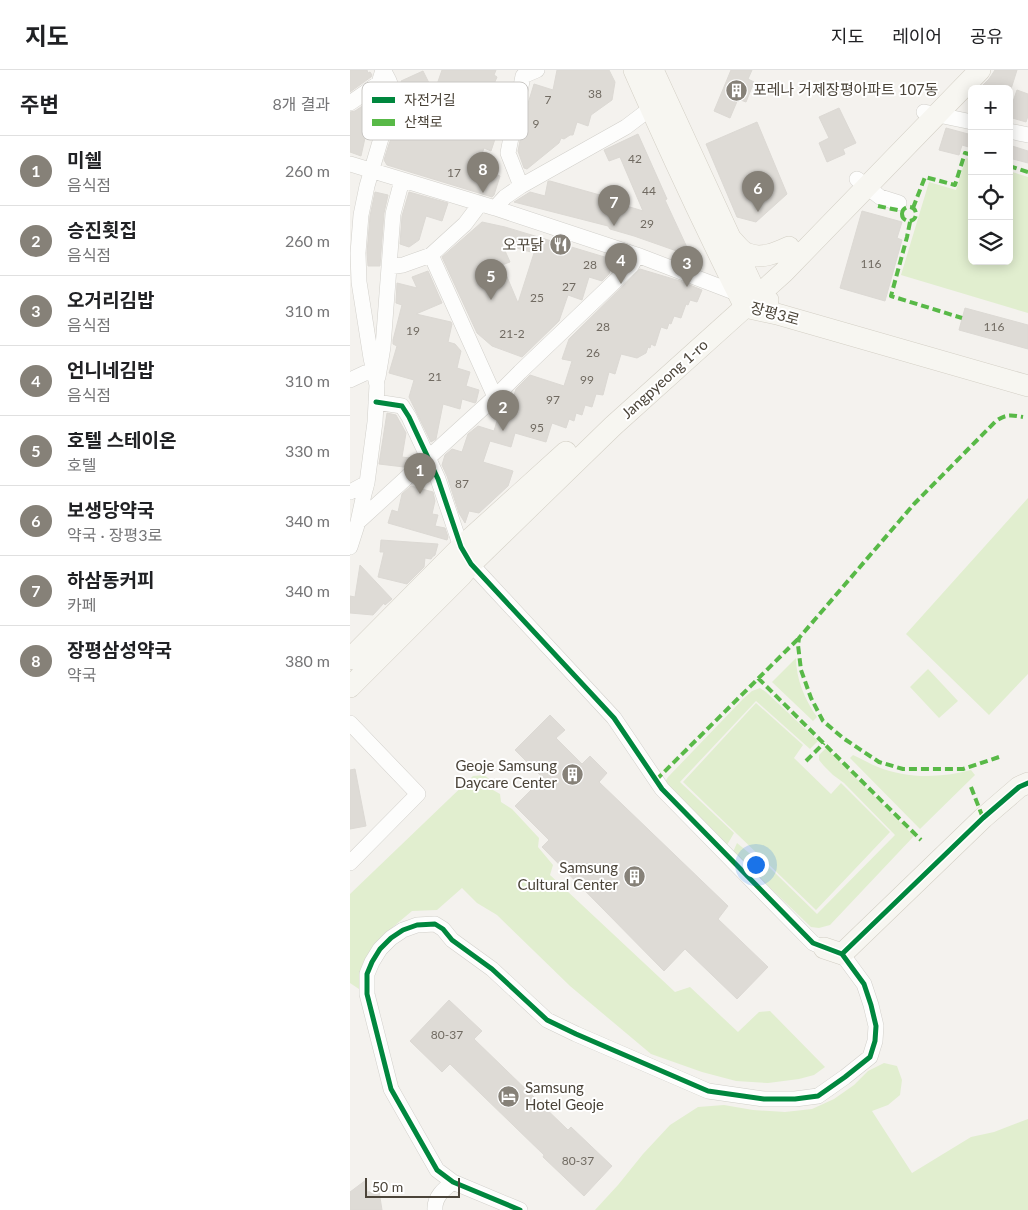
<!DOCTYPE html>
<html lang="ko">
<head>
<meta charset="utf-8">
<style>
  :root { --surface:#fff; --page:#f6f6f6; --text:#202124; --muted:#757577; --line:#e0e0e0; --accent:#868178 }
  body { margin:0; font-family:Lato,"Noto Sans KR",sans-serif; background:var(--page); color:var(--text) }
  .controls { position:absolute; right:15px; top:15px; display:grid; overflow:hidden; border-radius:8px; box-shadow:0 2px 12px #0003 }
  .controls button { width:45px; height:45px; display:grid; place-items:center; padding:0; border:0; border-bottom:1px solid var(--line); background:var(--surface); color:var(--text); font:25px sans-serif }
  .scale { position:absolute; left:15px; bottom:12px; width:95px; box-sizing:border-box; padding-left:5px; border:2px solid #4b4439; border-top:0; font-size:14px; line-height:18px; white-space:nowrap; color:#4b4439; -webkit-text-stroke:4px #fff; paint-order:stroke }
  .you { position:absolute; left:405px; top:794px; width:18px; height:18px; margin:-12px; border:4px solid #fff; border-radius:50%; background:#1a73e8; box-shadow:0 0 0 8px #1a73e833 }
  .badge { display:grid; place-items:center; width:32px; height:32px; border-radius:50%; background:var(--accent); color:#fff; font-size:16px; font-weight:700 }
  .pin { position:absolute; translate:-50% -41px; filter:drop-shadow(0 1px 2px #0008) }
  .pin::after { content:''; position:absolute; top:26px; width:18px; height:15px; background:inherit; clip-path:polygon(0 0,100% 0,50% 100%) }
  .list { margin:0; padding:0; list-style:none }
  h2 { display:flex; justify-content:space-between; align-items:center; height:65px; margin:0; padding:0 20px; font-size:21px }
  h2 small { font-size:16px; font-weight:400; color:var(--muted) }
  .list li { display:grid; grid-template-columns:32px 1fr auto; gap:15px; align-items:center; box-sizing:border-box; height:70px; padding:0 20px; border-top:1px solid var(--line) }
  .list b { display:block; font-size:19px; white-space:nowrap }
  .list p { margin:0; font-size:16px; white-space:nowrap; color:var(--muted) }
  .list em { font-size:16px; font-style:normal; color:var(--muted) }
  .icon { flex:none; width:28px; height:28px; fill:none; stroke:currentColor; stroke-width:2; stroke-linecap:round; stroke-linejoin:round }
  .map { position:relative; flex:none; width:678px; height:1140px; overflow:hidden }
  header { display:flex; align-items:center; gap:30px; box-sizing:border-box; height:70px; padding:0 25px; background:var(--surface); border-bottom:1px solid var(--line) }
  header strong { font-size:24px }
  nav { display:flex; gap:28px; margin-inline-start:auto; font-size:18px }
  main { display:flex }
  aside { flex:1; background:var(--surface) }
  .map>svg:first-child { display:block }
  .green { fill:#e1eecf }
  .building { fill:#dedbd6; stroke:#dcd9d4; fill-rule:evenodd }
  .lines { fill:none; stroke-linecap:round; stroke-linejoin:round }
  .street-casing { stroke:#d2d0cb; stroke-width:16 }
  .secondary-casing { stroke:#d3cfc5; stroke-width:22 }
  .street { stroke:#fdfdfc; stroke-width:15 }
  .secondary { stroke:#f7f6f1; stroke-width:21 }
  .quiet { stroke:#58b947; stroke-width:4; stroke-dasharray:8 4; stroke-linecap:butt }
  .cycleway-casing { stroke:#fff; stroke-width:8 }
  .cycleway { stroke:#00873e; stroke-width:5 }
  .labels { text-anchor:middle; stroke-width:4; stroke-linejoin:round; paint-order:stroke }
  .number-label { font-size:12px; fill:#706a61 }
  .poi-label { font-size:15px; fill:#4b4439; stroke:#fff; text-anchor:end }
  .street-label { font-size:15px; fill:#4b4439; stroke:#fff }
  .key { fill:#fff; stroke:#c9c7c4; stroke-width:1 }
  .key-label { font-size:14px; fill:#4b4439 }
</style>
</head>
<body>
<header>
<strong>지도</strong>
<nav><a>지도</a><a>레이어</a><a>공유</a></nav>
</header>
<main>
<aside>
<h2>주변<small>8개 결과</small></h2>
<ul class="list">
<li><span class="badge">1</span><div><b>미쉘</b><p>음식점</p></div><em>260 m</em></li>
<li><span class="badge">2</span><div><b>승진횟집</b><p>음식점</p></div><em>260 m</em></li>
<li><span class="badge">3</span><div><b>오거리김밥</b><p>음식점</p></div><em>310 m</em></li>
<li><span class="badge">4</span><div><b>언니네김밥</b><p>음식점</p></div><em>310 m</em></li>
<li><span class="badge">5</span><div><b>호텔 스테이온</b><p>호텔</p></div><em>330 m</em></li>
<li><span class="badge">6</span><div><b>보생당약국</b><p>약국 · 장평3로</p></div><em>340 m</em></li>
<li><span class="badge">7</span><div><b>하삼동커피</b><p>카페</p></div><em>340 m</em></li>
<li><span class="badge">8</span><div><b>장평삼성약국</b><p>약국</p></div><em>380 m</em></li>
</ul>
</aside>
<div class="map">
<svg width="678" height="1140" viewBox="0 0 678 1140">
  <rect width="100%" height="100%" fill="#f4f2ee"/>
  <path class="green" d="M616,88L622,90V191H659V101L678,107V243L551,205L579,112L606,120Z
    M678,428V604L639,645L556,564Z
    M446,588C446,609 455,630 467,647L463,651L422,612Z
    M578,599L608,631L589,648L560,617Z
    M410,618L416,622L468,671L460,679L406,631L330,712L384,763L377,775L315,712L318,707L393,629L402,621Z
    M406,633L453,675L444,688L481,724L491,713L540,762L466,840L333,712Z
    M476,678L564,766L480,855L469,858L461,857L383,782L387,773L415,796L417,795L467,844L545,765L494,713L483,705L474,696L469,690V685Z
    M503,685C512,689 520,694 528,697C557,709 591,708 621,700L625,705L570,759L500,688Z
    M134,705L142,711L143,720L150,724L151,732L162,739L189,768L188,777L203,795L200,805L325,922L340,917L388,962L409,942L420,941L475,997L464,1005L449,1009L418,1013L386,1011L352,1002L301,984L220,916L147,845L127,833L112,818L87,840L62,841L37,862L10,905L9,919L0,913V824L123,706Z
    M534,993L547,996L552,1010L550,1025L538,1035L522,1041L562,1103L621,1067L644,1062L678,1049V1140H245L268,1115L293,1084L320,1055L348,1037L374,1035L403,1040L435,1042L462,1039L484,1029L504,1015L518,1001Z"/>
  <path class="building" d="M0,0H17L18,3L20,2L22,5L21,7L0,22Z
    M92,0H146L144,5L147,7L144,14L162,15L157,38L147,36L141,65L146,66L141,81L134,78L127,99L150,106L144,125L142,127L37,95L34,90L39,74L51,44L57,47L64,22L56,20L51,11L73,1L84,23Z
    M207,0H259L265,12L262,30L241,45L238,56L227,52L223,65H220L214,69L211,68L209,73L177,99L174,98L168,81L176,40L184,14L203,20Z
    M381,0H402L398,9L404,12L396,32L388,29L380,48L364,41Z
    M645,0H667L661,19H629L639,9Z
    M667,20L678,24V46L676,52L659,47V43Z
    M20,31L26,33L15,68L11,86L0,82V42L5,41Z
    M489,38L506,73L493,79L495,84L477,92L469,73L479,68L469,47Z
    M407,52L437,124L406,152L387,147L356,74Z
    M596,58L622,65V78L612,75L609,85L589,80Z
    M288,64L317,129L315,130L341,186L284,166L260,159L258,156L164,132L180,122L195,126L198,111H200L257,127V130L293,141L270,87L259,91L254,80Z
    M659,75L678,81V93L659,88Z
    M25,122L38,125L34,143L30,196H18L17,183L20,146Z
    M59,122L98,133L92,151L76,146L69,170L59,177L50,174L52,146Z
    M512,141L552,152L547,168L552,170L535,231L490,218Z
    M132,152L155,157L258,188L261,198L259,204L252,211L239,207L232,230L218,225L209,251L172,287L142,276L127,263L92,187ZM152,174L181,182L185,180L168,233L152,195L160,192Z
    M290,199L330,211L352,220L347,232L340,230L338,235L336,234L331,248L324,246L321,254L319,253L317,259L311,257L305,276L301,274L300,278L298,277L296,283L287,288L271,284L265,304L259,302L253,325L246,324L242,337L235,335L232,345L226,343L224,351L219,349L216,358L202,353L196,372L165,363L161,377L140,371L133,392L163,401L158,416L129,443L119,441L115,453L109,443L97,406L92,395L95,385L102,379L112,382L118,364L128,356L144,361L150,341L158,343L166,319L180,305L214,316L222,291L212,289L219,269Z
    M78,201L92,233L66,244L101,252L102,254L98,272L105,274L111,281L107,298L120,302L116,316L129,320L126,332L125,333L112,329L110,339L93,334L86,369L81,372L59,327L64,310L39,303L47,276L43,274V270L52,235L46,233L47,213L67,218L62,207Z
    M615,238L678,255V279L609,260Z
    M37,343L46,345L56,363L52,387L60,388L59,393L54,397L29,394Z
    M61,416L83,422L85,431L82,444L88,445L85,456L95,458L98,467L97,470L38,453L42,440L48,442L52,424Z
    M31,470L88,474L85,485L84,486H83L81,489L75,488L74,497L57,514L28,507L34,482H30Z
    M10,495L42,529L35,535L34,533L23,545L0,543V526L5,527Z
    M200,645L215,660L206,668L232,694L240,686L257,703L249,712L378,836L368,849L418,897L387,929L335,879L314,901L192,777L199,770L165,736L193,708L165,680Z
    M5,699L16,756L0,759V700Z
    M99,930L132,961L124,969L218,1060L221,1057L262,1096L234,1126L193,1087L194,1085L100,994L92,1002L60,971Z
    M16,1110L17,1122L29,1121L32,1140H0V1122Z"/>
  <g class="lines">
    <defs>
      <path id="street" d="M0,33L29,13L33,0
        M574,42L622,52
        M659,61L678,65
        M0,94L145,138L287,185L389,224L393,225
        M507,109L530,127L549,133
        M171,116L158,83L173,6L187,0
        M145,138L155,127L171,116L276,57L301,38
        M81,185L145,327
        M39,197L53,195L81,185L115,154L130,134
        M28,307L33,277L43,144L52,110
        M0,310L15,303L23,302
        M26,332L52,336L59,347L88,409L111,477L121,494L264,648L312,719L463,873L474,878
        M0,422L17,413L25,352L27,315L21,288L9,212L8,183L11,145L17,116L42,31C43,18 40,11 33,0
        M8,452L14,424L17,413
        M0,477L8,452L145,327L170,302L282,195L287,185
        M0,653L68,724L0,793
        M85,1140C84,1127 94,1119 103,1112
        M170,1140L103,1112L87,1100L41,1019L17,924V904L22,892L30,879L41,868L53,860L67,855L85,854L93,859L102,870L142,899L197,950L226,964L358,1021L414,1029H445L468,1026L495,1007L520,987L525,971L526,956L521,935L514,914L492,884"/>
      <path id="secondary" d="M284,0C319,80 356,159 395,237L427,244L678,316
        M303,0L407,226L418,230
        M382,170C386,174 391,181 396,183C410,190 426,183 439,177
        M0,589L111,477L216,382
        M0,617L111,506L121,494L263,356L434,202L630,0
        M474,878L492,884L633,748L669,717L678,713"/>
    </defs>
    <use href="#street" class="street-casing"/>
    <use href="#secondary" class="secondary-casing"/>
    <use href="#street" class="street"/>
    <use href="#secondary" class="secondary"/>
    <path class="quiet" d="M659,96L678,102
      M528,136L552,141
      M552 144a7 7 0 1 1 14 0a7 7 0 1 1-14 0Z
      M563,138L575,107L605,115L615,83L622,85
      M560,152L557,167L541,226L612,248
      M408,608L571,770
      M649,687L613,699H553L529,692L493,668L473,651L461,628L451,600L448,575L449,568L564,434L646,351C656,344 661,345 673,347
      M456,691L474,673
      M306,710L449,568
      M621,717L633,748"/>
    <defs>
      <path id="cycleway" d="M26,332L52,336L59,347L88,409L111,477L121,494L264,648L312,719L463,873L492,884L633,748L669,717L678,713
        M170,1140L103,1112L87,1100L41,1019L17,924V904L22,892L30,879L41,868L53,860L67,855L85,854L93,859L102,870L142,899L197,950L226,964L358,1021L414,1029H445L468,1026L495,1007L520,987L525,971L526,956L521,935L514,914L492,884"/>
    </defs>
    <use href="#cycleway" class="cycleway-casing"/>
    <use href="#cycleway" class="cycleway"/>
  </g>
  <defs>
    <symbol id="building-disc" viewBox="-11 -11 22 22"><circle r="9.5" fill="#868178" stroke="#fff"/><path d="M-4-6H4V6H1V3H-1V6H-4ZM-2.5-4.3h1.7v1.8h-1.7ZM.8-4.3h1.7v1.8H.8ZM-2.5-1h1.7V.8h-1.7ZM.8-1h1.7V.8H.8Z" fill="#fff"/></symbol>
    <symbol id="restaurant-disc" viewBox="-11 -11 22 22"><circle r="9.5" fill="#868178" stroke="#fff"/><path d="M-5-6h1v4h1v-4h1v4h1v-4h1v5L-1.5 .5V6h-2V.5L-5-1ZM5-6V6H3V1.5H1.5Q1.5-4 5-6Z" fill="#fff"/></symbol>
    <symbol id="hotel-disc" viewBox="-11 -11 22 22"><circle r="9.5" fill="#868178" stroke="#fff"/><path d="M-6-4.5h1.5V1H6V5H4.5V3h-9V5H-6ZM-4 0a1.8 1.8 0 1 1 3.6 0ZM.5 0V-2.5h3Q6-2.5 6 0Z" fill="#fff"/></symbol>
  </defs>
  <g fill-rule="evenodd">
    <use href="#building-disc" x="374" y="8" width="25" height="25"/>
    <use href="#restaurant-disc" x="198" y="162" width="25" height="25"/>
    <use href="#building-disc" x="210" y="692" width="25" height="25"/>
    <use href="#building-disc" x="272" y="794" width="25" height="25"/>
    <use href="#hotel-disc" x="146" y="1014" width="25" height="25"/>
  </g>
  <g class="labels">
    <g class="number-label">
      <text x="245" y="28">38</text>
      <text x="198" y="34">7</text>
      <text x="186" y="58">9</text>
      <text x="285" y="93">42</text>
      <text x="104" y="107">17</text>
      <text x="299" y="125">44</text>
      <text x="297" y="158">29</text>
      <text x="521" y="198">116</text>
      <text x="240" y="199">28</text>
      <text x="219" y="221">27</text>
      <text x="187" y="232">25</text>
      <text x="253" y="261">28</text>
      <text x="644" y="261">116</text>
      <text x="63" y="265">19</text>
      <text x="162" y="268">21-2</text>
      <text x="243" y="287">26</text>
      <text x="85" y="311">21</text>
      <text x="237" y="314">99</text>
      <text x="203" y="334">97</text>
      <text x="187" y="362">95</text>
      <text x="112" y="418">87</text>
      <text x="97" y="969">80-37</text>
      <text x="228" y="1095">80-37</text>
    </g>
    <g class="poi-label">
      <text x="403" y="25" text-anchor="start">포레나 거제장평아파트 107동</text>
      <text x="194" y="180">오꾸닭</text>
      <text x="207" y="701">Geoje Samsung<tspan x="207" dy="17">Daycare Center</tspan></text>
      <text x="268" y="803">Samsung<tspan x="268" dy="17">Cultural Center</tspan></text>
      <text x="175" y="1023" text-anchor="start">Samsung<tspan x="175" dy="17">Hotel Geoje</tspan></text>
    </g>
    <g class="street-label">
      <text transform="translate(425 244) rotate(15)" y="5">장평3로</text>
      <text transform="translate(315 309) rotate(-42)" y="5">Jangpyeong 1-ro</text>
    </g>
  </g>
  <rect x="12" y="12" width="166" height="58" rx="8" class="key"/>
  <rect x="22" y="27" width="23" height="6" fill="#00873e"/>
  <rect x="22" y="49" width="23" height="7" fill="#58b947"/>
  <g class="key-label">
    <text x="54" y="35">자전거길</text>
    <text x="54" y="57">산책로</text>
  </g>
</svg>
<div class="controls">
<button>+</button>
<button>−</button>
<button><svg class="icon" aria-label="locate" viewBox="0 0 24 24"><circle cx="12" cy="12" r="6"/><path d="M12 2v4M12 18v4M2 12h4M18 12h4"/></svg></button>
<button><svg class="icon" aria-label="layers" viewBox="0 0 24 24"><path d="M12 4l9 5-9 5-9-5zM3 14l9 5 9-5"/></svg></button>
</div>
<div class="scale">50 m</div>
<div class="you"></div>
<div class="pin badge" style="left:70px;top:424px">1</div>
<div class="pin badge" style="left:153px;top:361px">2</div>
<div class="pin badge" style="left:337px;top:217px">3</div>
<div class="pin badge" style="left:271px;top:214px">4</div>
<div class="pin badge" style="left:141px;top:230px">5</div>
<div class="pin badge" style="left:408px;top:142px">6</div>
<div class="pin badge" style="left:264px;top:156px">7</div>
<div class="pin badge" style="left:133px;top:123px">8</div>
</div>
</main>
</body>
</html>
